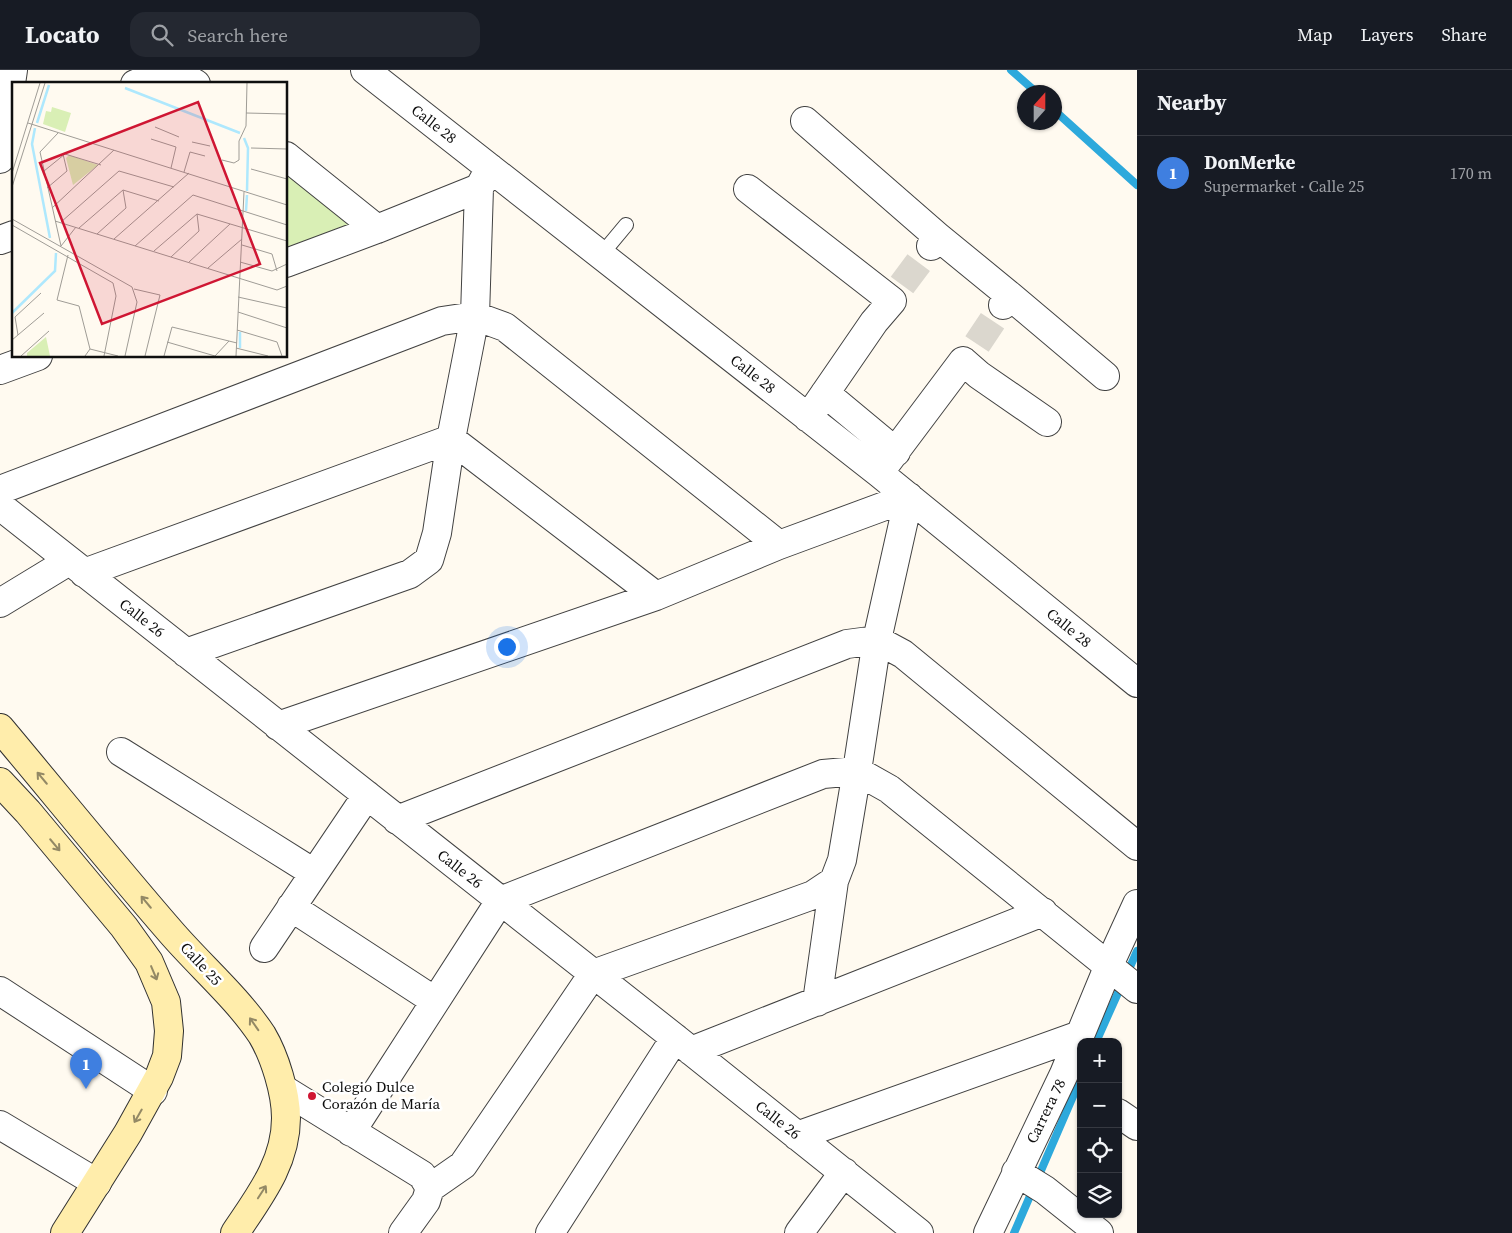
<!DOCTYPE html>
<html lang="en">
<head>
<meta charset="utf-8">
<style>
  :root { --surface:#171b24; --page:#242831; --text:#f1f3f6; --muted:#9ea1a6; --line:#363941; --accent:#0f766e }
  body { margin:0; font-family:"Source Serif 4",serif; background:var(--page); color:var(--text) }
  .controls { position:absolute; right:15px; bottom:15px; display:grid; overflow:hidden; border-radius:10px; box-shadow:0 1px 4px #0004 }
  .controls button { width:45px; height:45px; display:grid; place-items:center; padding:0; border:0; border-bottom:1px solid var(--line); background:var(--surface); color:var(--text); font:25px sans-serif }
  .compass { position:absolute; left:1017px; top:15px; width:45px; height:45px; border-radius:50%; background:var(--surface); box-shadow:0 1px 4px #0004; rotate:21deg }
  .you { position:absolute; left:506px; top:576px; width:18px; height:18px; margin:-12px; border:4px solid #fff; border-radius:50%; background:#1a73e8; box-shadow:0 0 0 8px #1a73e833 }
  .badge { display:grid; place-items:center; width:32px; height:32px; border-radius:50%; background:var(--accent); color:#fff; font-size:16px; font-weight:700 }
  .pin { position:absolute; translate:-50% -41px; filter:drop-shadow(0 1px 2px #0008) }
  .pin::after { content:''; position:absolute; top:26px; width:18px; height:15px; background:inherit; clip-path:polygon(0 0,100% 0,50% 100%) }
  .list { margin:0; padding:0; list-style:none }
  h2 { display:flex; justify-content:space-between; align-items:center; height:65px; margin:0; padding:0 20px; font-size:21px }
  h2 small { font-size:16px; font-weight:400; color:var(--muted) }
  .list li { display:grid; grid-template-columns:32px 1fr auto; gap:15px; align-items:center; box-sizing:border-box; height:75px; padding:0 20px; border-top:1px solid var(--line) }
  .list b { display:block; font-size:19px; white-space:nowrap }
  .list p { margin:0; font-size:16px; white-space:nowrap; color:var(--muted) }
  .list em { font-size:16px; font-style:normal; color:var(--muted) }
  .icon { flex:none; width:28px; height:28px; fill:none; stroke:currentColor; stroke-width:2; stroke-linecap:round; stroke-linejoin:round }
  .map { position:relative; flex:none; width:1137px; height:1163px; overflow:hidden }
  header { display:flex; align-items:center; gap:30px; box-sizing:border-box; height:70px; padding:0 25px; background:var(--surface); border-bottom:1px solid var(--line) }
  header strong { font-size:24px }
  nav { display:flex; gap:28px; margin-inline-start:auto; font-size:18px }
  .search { width:350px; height:45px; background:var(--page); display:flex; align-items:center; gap:12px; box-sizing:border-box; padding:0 18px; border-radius:15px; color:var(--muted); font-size:19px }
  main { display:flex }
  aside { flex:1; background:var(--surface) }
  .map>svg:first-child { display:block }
  .green { fill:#d9efb5 }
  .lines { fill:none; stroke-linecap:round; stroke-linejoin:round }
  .stream { stroke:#2da9dc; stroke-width:8 }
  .street-tunnel { stroke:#dbd7ce; stroke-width:28; stroke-dasharray:28 14; stroke-linecap:butt }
  .lane-casing { stroke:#424242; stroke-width:16 }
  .street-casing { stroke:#424242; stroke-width:30 }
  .secondary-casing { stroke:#313131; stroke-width:30 }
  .lane { stroke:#fff; stroke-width:14 }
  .street { stroke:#fff; stroke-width:28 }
  .secondary { stroke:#ffedab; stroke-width:28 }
  .oneway { stroke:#938965 }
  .poi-dot { fill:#cf1633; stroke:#fff; stroke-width:2 }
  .labels { text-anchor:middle; stroke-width:5; stroke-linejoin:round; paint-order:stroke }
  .street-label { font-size:15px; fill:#0f0f0f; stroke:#fff }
  .poi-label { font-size:15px; fill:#0f0f0f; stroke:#fff; text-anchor:start }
  .inset-river { fill:none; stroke:#aee8fd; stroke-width:2.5 }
  .inset-road { fill:none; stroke:#9f9c96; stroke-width:1 }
  .view { fill:#cf1633; fill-opacity:0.15; stroke:#cf1633; stroke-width:2.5 }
  .inset-edge { fill:none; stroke:#0f0f0f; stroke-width:2.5 }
</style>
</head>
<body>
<header>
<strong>Locato</strong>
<div class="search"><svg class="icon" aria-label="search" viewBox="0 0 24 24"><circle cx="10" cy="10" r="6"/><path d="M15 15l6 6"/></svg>Search here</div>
<nav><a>Map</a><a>Layers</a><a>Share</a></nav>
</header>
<main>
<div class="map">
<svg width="1137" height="1163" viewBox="0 0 1137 1163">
  <rect width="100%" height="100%" fill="#fffaf0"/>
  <path class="green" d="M286,98L358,156L286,179Z"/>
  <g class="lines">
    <path class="stream" d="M1011,0L1036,22
      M1054,40L1137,115
      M1127,904L1137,881
      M1096,972L1122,914
      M1014,1163L1081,1008"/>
    <path class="street-tunnel" d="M902,215L931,176
      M977,274L1003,235"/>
    <defs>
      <path id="lane" d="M601,185L626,155"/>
      <path id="street" d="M365,0L879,403L1137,613
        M135,14C159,5 173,0 196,14
        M805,51L937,166L931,176
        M286,86L377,159
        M0,89L13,0
        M748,119L892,231L874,252L808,348
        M937,166L1009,225
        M0,170L14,165
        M286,193L377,159L479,118
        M1003,235L1009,225L1105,306
        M0,300L38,286
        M825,323L896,382
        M451,369L656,526
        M879,403L963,291L979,305L1047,352
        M0,420L442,251L475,246L505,257L779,475
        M0,436L675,968L919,1163
        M84,503L451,369
        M0,533L69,491
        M186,583L410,504L429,490L437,463L451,369L475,246L479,118L490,98
        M278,656L656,526L779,475L909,427
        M121,682L314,803
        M397,750L847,574L877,570L903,584L1137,776
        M291,837L435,931
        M264,878L367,725
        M0,921L153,1021
        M817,932L834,811L842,790L857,701L877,570L909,427
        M691,981L1043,842
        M283,1019L422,1105L430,1118
        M1118,1043L1137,1056
        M0,1055L97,1113
        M351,1062L500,831L823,704L857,701L889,719L1137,919
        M797,1066L1080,965
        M1016,1102L1045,1120L1099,1163
        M403,1163L426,1131L430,1118L463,1095L593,904L813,825L834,811
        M550,1163L675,968
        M799,1163L844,1102
        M988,1163L1064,1004L1109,895L1137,834"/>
      <path id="secondary" d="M0,658C57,726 112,794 170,861C200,896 236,926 262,965C275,987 286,1023 286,1048C286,1093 259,1127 235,1163
        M0,712L28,742L124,857L149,892L166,932L169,961L167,986L159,1007L128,1063L65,1163"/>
    </defs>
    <use href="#lane" class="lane-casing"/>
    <use href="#street" class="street-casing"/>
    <use href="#secondary" class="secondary-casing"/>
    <use href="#lane" class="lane"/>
    <use href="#street" class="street"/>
    <use href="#secondary" class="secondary"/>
  </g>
  <defs><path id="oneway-shaft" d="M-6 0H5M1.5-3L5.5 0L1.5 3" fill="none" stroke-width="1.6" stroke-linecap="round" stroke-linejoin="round" transform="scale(1.25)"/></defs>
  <g class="oneway">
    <use href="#oneway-shaft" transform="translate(42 708) rotate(-130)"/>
    <use href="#oneway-shaft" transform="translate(55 775) rotate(50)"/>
    <use href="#oneway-shaft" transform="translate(146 832) rotate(-130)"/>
    <use href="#oneway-shaft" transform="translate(154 903) rotate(67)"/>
    <use href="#oneway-shaft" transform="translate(254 954) rotate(-125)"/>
    <use href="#oneway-shaft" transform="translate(138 1046) rotate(120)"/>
    <use href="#oneway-shaft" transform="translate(262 1122) rotate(-57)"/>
  </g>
  <circle class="poi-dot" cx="312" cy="1026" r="5"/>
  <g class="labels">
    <g class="street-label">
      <text transform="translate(434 54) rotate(38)" y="5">Calle 28</text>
      <text transform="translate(753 304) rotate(38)" y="5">Calle 28</text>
      <text transform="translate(142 548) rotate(38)" y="5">Calle 26</text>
      <text transform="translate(1069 558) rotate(39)" y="5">Calle 28</text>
      <text transform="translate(460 799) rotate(38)" y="5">Calle 26</text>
      <text transform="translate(201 894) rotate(47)" y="5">Calle 25</text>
      <text transform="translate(1046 1041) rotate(-64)" y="5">Carrera 78</text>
      <text transform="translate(778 1050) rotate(38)" y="5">Calle 26</text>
    </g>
    <g class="poi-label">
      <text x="322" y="1022">Colegio Dulce<tspan x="322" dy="17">Corazón de María</tspan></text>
    </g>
  </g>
  <g transform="translate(12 12)">
    <rect width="275" height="275" fill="#fffaf0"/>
    <path d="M40,25L59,31L53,50L31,42L34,29L39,30ZM57,73L86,83L61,103L54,76ZM34,255L38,274H15V271Z" fill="#d9efb5"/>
    <path class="inset-river" d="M113,6L228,51M25,41L37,3M23,46L20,62L38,156M232,56L236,66L235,109M234,129L235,113M0,231L43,189L44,171M228,266V250"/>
    <path class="inset-road" d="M234,31L275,32M16,41L275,123M143,45L167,55M46,51L28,70L49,164M139,57L164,65L159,86M180,60L198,64M239,66L275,67M210,78L222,81L227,78V59L234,44L235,1M239,87L275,97M32,89L53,72L89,83M172,90L178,70L193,74M0,91L28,1M0,105L33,1M35,106L55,89L51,72M111,108L147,119M40,126L102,68M0,137L120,205L125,220L113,274M43,139L265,208L275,204M49,140L107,89L162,105M0,143L101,201L104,214L92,274M67,146L111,108M85,152L114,126L111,108M102,157L177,91M230,163L260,172L265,189M49,164L64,145M123,164L181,113L275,143M142,169L185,132L275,159M56,173L45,218L67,224L78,267L73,274M159,175L187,149L185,132M177,180L218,142M228,180L260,189L275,182M196,186L230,157M122,207L148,213L133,274M226,215L275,226M226,230L275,246M225,248L265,260L270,274M6,253L3,235L29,211M0,258L32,231M155,260L203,274L217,259M224,266L256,274M78,267L106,274M9,274L37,249M152,274L160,245L225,261M224,274L232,110"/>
    <path class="view" d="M186,20L248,182L90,242L28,81Z"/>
    <rect width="275" height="275" class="inset-edge"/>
  </g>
</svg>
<div class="controls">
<button>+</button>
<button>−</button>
<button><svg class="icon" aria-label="locate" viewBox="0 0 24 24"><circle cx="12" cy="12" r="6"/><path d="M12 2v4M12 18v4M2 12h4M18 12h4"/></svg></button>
<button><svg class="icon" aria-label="layers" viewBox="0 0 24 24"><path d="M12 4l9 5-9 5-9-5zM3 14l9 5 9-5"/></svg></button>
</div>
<svg class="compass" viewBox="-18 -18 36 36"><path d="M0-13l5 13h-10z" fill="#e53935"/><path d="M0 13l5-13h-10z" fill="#9ea1a6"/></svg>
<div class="you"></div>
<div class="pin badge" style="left:86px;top:1019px;background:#3f7fe0">1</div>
</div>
<aside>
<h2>Nearby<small></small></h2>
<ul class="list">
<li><span class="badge" style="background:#3f7fe0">1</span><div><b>DonMerke</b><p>Supermarket · Calle 25</p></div><em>170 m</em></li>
</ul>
</aside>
</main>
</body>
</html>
